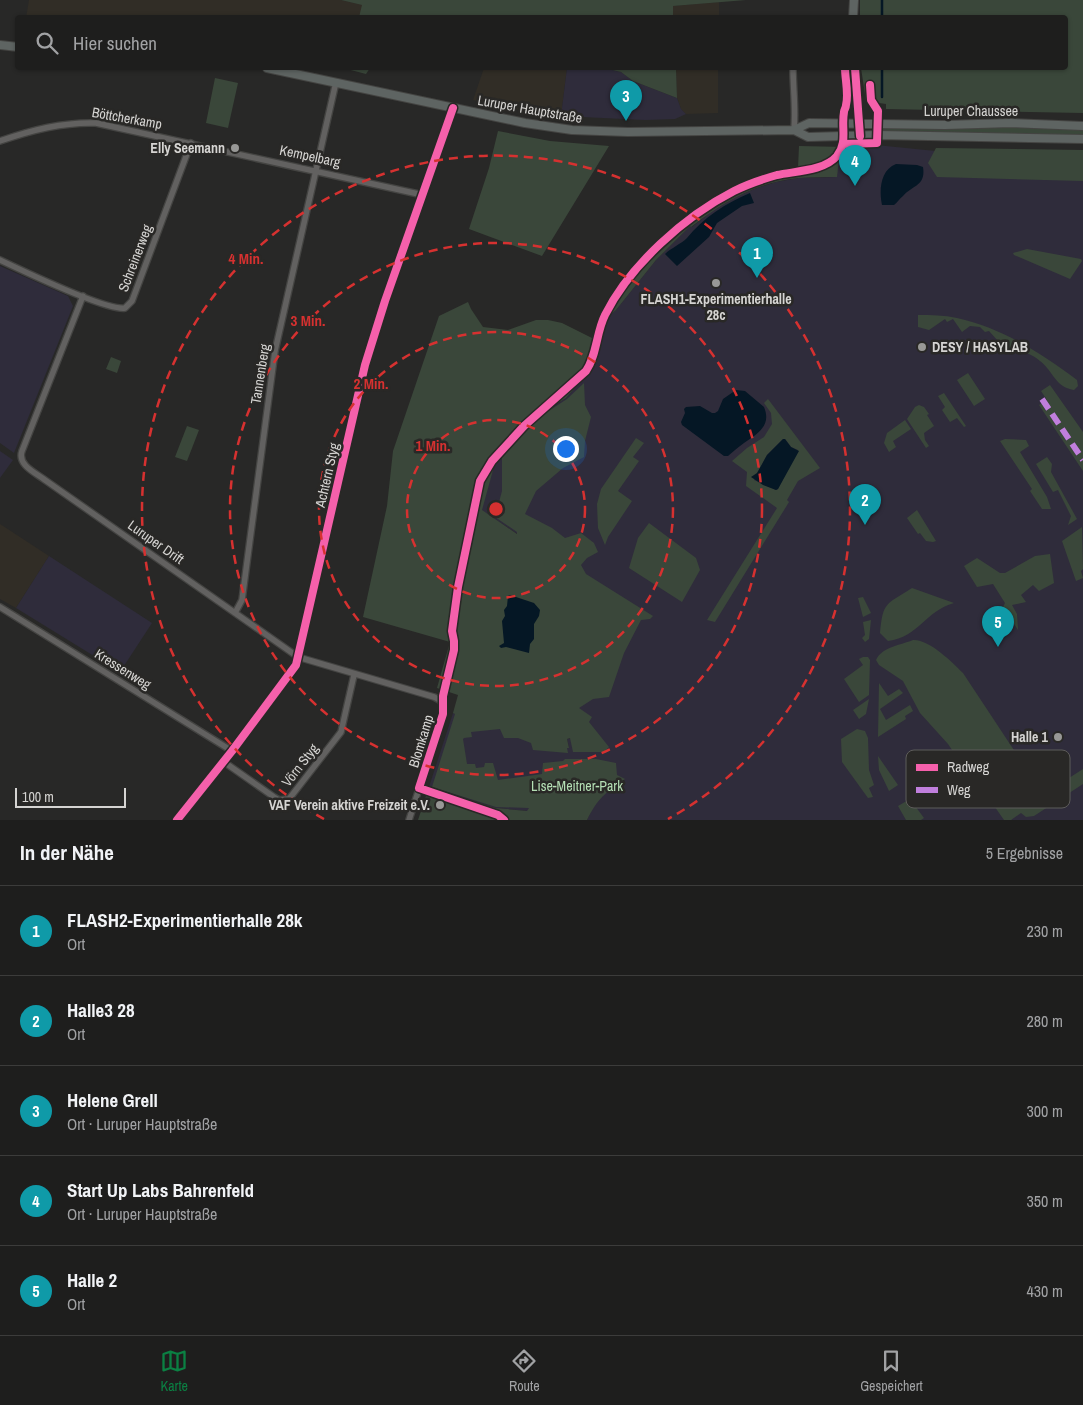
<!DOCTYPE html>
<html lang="de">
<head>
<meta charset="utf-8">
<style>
  :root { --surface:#1e1e1d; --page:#2b2b2a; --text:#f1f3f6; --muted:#a1a2a4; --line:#3c3c3b; --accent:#0b8043 }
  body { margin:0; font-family:"Archivo Narrow",sans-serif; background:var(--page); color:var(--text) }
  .scale { position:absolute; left:15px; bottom:12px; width:111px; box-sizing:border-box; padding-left:5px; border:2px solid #d5d4d2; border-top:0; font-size:14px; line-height:18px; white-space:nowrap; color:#d5d4d2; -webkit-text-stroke:4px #292826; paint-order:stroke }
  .you { position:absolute; left:565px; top:448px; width:18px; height:18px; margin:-12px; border:4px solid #fff; border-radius:50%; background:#1a73e8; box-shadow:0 0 0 8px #1a73e833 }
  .badge { display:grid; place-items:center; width:32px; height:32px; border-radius:50%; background:var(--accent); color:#fff; font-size:16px; font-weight:700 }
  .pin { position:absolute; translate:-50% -41px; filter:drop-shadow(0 1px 2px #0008) }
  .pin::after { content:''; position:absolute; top:26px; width:18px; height:15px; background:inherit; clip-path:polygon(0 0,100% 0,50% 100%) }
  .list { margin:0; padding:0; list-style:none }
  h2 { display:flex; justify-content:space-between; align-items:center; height:65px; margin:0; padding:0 20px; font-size:21px }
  h2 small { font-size:16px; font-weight:400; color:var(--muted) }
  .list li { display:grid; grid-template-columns:32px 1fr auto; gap:15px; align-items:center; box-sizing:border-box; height:90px; padding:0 20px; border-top:1px solid var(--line) }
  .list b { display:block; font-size:19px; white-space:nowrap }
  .list p { margin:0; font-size:16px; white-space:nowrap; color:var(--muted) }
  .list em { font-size:16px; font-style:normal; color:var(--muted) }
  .icon { flex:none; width:28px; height:28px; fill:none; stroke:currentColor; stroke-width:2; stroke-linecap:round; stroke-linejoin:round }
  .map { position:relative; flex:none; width:1083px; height:820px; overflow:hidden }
  .search { position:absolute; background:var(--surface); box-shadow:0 1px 4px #0004; left:15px; right:15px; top:15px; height:55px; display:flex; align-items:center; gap:12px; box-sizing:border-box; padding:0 18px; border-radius:5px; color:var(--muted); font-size:19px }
  .sheet { height:515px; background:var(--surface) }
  nav { display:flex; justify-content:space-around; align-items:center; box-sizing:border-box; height:70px; border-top:1px solid var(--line); background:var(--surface); font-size:14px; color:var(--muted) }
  nav a { display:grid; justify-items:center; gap:2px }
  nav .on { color:var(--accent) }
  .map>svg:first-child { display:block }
  .built { fill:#312d26 }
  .industrial { fill:#2f2c3b }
  .green { fill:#3a473a; fill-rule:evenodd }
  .water { fill:#051725 }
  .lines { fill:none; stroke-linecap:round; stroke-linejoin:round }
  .stream { stroke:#051725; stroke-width:2.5 }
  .street-casing { stroke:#444442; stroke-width:8 }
  .secondary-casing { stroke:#444442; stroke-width:10 }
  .street { stroke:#626160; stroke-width:5.5 }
  .secondary { stroke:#5e6462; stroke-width:8 }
  .quiet { stroke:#c07fdc; stroke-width:6; stroke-dasharray:12 6; stroke-linecap:butt }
  .cycleway-casing { stroke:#292826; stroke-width:11 }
  .cycleway { stroke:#f560ab; stroke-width:8 }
  .ring { fill:none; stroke:#d63130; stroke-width:2.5; stroke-dasharray:9 6 }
  .poi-dot { fill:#989896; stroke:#292826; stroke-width:2 }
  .labels { text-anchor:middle; stroke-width:5; stroke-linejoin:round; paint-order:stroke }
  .street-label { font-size:14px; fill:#d5d4d2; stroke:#292826 }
  .poi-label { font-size:14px; font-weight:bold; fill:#d5d4d2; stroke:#292826; text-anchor:end }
  .park-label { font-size:14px; fill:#b5dfb5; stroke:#292826 }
  .key { fill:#292826; stroke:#5d5c5a; stroke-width:1 }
  .key-label { font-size:14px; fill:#d5d4d2 }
  .centre { fill:#d63130; stroke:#292826; stroke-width:2.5 }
  .ring-label { font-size:15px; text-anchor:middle; font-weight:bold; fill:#d63130; stroke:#292826; stroke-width:5; stroke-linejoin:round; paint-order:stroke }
</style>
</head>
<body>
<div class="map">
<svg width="1083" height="820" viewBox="0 0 1083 820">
  <rect width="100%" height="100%" fill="#282827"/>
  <path class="built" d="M29,0H341L363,5L359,18H26Z
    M719,2V17H673V6Z
    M484,68H567L561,116L518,110L473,100Z
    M676,68H718V113L686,114L681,109L677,98Z
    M0,524L49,556L16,608L0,599Z"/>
  <path class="industrial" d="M567,68H604L621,72L633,81L677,98L681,109L686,114L675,119L645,120L561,116Z
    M876,145L975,155L1083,160V820H587L594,805L602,795L625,780L553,777L528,811L496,808L429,787L453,713L569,748L567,739L571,738L578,707L571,569L481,510L495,463L522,431L548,409L566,398L597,362L603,332L609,316L616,310L656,260L690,226L692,227L712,211L736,197L754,189L776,182L798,178L836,177L839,159L845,147Z
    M0,266L68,296L73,306L14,453L0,443Z
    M0,451L13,460L0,478Z
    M49,556L152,623L120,672L16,608Z"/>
  <path class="green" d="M341,0H746L673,6V18L359,17L362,5Z
    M860,0H1083V113L886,109V104L866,101L861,68H1066V18L860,17Z
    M343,68H370L366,74Z
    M604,68H676L677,98L633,81L621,72Z
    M215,78L238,83L228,128L206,123Z
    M1005,127L1083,130V136L883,131V128L945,129Z
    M498,131L550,141L609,146L542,256L469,229L489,168Z
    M799,146L845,147L839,159L837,177C824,177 811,177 798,178C757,182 723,202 691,227L690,226L656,260L616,310L609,316L603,332L597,362L566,398L548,409L522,431L495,463L482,510L517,534V532L495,517L502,491V457L525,431L544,414L567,399L584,383L585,405L591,417L585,441L584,457L563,468L536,491L525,514L552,528L565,538L581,533L594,543L598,552L587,558L581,565L586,574L653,616L650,619L641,620L624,653L609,697L593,699L579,708L592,717L589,722L609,747L604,752H573L570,738L567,739L569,748H567L568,753L533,750L531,743L518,738H504L500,729L471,732L472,737L464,738L463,739L467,764H475L476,768L484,767L485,763H493L498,780L542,774L543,763L563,761L565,759H596L616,763L617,775L625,779C605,793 598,798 587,820H418L429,787L496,808L527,811L529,808L496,807L432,787L455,714L453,713L458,695L437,688L450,642L363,617L387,506L393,451L439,316L468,302L471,309L483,327L508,330L536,320H548L562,323L592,338C616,259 716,177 798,168Z
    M936,148L1083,150V181L937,177L928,163Z
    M1027,249L1081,259L1082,261L1070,279L1014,255L1013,253Z
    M918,315C931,315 944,315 957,318C1002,328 1041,353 1077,380L1078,386L1074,390C1055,387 1054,372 1040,361C1027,350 1012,349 996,349L992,345L998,341L989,331L985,332L980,327L970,326L962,332L953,319L947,322L945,319L929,330L918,327Z
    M111,357L121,361L117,373L106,369Z
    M968,373L985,399L974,406L957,380Z
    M1050,385L1083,432V471L1039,405L1047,400L1041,391Z
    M944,393L966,426L964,427L957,418L950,422L942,410L945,407L938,396Z
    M768,399L820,468L798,481L787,500L789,502L715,622L707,620L777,508L746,486L747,472L732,461L747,448L764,437L772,424L771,413L764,403ZM783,439H785L791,447L798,450L778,489L776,490L754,480L767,455Z
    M919,405L924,407L929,414L927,415L934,426L924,433L925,440L929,446L926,448L907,419L915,407Z
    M905,420L911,429L893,441L896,447L889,452L884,443L887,433Z
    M187,426L199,430L187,461L175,457Z
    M636,438L644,443L633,457L639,461L618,491L632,501L608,537L605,545L598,528L597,504L601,489Z
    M1005,439L1026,440L1029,446L1020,452L1047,497L1051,509H1042L1030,491L1032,489L1000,441Z
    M1047,457L1052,464L1051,472L1077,519L1068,525L1071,516L1058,490L1053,492L1036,464Z
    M917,510L936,541L933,542L926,541L920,533L918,534L907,518Z
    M649,523L696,558L700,570L682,602L629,568L638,538Z
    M1082,527L1083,569L1081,571L1083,578L1076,581L1062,541Z
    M1050,554L1054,583L1039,591L1033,585L1021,595L1026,602L1012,605L1017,614L1018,630L1003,607L1005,603L993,584L977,587L964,566L977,558L1000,573H1005L1035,556Z
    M912,588L954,603C925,611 919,637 888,641L880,633C883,601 886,605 912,588Z
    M863,597L871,613L863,617L858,598Z
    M871,620L869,639L865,642L862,638L865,635L863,622Z
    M913,640C929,639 952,662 963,673L1037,785L1034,787L1041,796L1083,769V784L1034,816L1026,817L1021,813L1011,820H1004L990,800L987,802L948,744L920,713L903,681L879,665L876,660C882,647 901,645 913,640Z
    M863,657H868L870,660L869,695L859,702L844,679L863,665L859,659Z
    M879,683L888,696L899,689L903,693L880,709L886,720L910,705L913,711L905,716L906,719L878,737Z
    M869,699L866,714L859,719L853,710Z
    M857,729L865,731L868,738L869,770L874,785L869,788L873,797L868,798L842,762L841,739Z
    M878,756L898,785L889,791L879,770Z
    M910,799L924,818L921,820H906L898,806Z"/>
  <path class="water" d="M896,164L917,165L923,167C926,186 913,185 903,196C899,199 898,202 894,205H882C879,191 880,170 896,164Z
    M750,193L754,203L742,206L717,223L709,237L677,266L665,254C671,248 681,244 687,238C703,218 726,203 750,193Z
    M736,390L745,391L764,407C772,426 757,434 744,443C738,447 733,452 728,456H724L682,425L681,422L685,413L684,409L686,407L700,406L712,413H715L718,411L723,399Z
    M783,439H785L791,447L799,451L778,489L776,490L763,485L751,477L757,473L767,455Z
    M510,595L534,603L540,610L539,616L534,624V639L530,644L529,653L506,647L501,648L499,646L504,643L502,621L505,616L504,610L507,606L508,596Z"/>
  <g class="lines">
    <path class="stream" d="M882,0V18
      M882,68V97"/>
    <defs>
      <path id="street" d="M793,68C793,88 796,109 794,130
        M0,141C32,130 63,122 96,123L423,195
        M0,260C21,270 107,311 125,308L132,301L191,143
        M83,296L22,451C17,465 36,473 45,480L298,657L434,697C443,701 444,705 443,714L409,820
        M0,607L232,751
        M235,613L242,600L275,351L336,82
        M224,762L274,797L279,800L289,799L341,732L354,675
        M177,820L232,751L296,665L365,365L385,301L453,108"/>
      <path id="secondary" d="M853,18L854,0
        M0,45L18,47
        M267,68L525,123L572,130L628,132L794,130L809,123L945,125L1011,123L1083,126
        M855,68L860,136
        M794,130L808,137L878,135L1083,139"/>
    </defs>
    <use href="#street" class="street-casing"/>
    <use href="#secondary" class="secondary-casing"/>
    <use href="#street" class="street"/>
    <use href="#secondary" class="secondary"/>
    <path class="quiet" d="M1042,399L1083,460"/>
    <defs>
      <path id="cycleway" d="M855,68L860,136
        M844,144L877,143L878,111L871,100L870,85
        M177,820L232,751L296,665L365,365L385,301L453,108
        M504,820L498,815L419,788L443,714V696L454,650V641L452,631L458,587L480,481L492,461L524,426L586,371C597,355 596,333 605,315C630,265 685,216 734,191C748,184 763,179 777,175C796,171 824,171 837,156C848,142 841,128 844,112C844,110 846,108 846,105C849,94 845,79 845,68"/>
    </defs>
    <use href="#cycleway" class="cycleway-casing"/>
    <use href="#cycleway" class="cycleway"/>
  </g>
  <g class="ring">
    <circle cx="496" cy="509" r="89"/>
    <circle cx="496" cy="509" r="177"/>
    <circle cx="496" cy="509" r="266"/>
    <path d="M324 819A354 354 0 1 1 668 819"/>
  </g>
  <g class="poi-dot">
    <circle cx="235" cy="148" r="5"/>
    <circle cx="716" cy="283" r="5"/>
    <circle cx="922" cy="347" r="5"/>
    <circle cx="1058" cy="737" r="5"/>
    <circle cx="440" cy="805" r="5"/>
  </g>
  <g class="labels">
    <g class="street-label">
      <text transform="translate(530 109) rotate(10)" y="5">Luruper Hauptstraße</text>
      <text x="971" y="116">Luruper Chaussee</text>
      <text transform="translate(127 118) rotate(10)" y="5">Böttcherkamp</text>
      <text transform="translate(310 156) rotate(12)" y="5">Kempelbarg</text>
      <text transform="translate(135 258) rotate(-69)" y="5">Schreinerweg</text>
      <text transform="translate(260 374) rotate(-81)" y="5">Tannenberg</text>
      <text transform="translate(327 475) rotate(-77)" y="5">Achtern Styg</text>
      <text transform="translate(156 542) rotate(35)" y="5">Luruper Drift</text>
      <text transform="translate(123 669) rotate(32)" y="5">Kressenweg</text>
      <text transform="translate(421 741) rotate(-73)" y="5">Blomkamp</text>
      <text transform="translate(300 765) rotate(-52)" y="5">Vörn Styg</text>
    </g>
    <g class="poi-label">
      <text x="225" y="153">Elly Seemann</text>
      <text x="716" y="304" text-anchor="middle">FLASH1-Experimentierhalle<tspan x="716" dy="16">28c</tspan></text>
      <text x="932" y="352" text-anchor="start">DESY / HASYLAB</text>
      <text x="1048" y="742">Halle 1</text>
      <text x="430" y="810">VAF Verein aktive Freizeit e.V.</text>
    </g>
    <g class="park-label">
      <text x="577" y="791">Lise-Meitner-Park</text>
    </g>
  </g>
  <rect x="906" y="750" width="164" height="58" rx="8" class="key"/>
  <rect x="916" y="764" width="22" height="7" fill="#f560ab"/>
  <rect x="916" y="787" width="22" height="6" fill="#c07fdc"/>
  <g class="key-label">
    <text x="947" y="772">Radweg</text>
    <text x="947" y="795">Weg</text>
  </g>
  <circle cx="496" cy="509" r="8" class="centre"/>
  <g class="ring-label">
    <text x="246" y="264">4 Min.</text>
    <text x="308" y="326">3 Min.</text>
    <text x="371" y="389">2 Min.</text>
    <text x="433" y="451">1 Min.</text>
  </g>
</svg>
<div class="scale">100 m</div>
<div class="you"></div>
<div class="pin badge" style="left:757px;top:278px;background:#0f9aa8">1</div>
<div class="pin badge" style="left:865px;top:525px;background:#0f9aa8">2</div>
<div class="pin badge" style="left:626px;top:121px;background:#0f9aa8">3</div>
<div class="pin badge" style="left:855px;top:186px;background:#0f9aa8">4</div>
<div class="pin badge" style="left:998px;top:647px;background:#0f9aa8">5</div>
<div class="search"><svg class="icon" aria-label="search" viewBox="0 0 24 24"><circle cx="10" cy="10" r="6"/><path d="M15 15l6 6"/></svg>Hier suchen</div>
</div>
<section class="sheet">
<h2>In der Nähe<small>5 Ergebnisse</small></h2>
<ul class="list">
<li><span class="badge" style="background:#0f9aa8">1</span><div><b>FLASH2-Experimentierhalle 28k</b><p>Ort</p></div><em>230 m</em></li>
<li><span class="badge" style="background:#0f9aa8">2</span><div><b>Halle3 28</b><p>Ort</p></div><em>280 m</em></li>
<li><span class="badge" style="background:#0f9aa8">3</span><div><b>Helene Grell</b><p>Ort · Luruper Hauptstraße</p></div><em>300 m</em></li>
<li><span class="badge" style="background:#0f9aa8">4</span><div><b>Start Up Labs Bahrenfeld</b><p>Ort · Luruper Hauptstraße</p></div><em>350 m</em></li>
<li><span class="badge" style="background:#0f9aa8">5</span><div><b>Halle 2</b><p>Ort</p></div><em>430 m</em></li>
</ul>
</section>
<nav>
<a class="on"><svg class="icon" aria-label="map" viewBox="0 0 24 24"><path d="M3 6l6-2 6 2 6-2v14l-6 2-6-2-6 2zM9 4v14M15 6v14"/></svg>Karte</a>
<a><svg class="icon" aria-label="directions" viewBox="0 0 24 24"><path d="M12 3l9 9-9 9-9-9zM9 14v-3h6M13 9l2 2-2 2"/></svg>Route</a>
<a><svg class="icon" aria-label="saved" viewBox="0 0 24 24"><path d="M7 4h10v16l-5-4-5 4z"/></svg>Gespeichert</a>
</nav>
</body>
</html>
